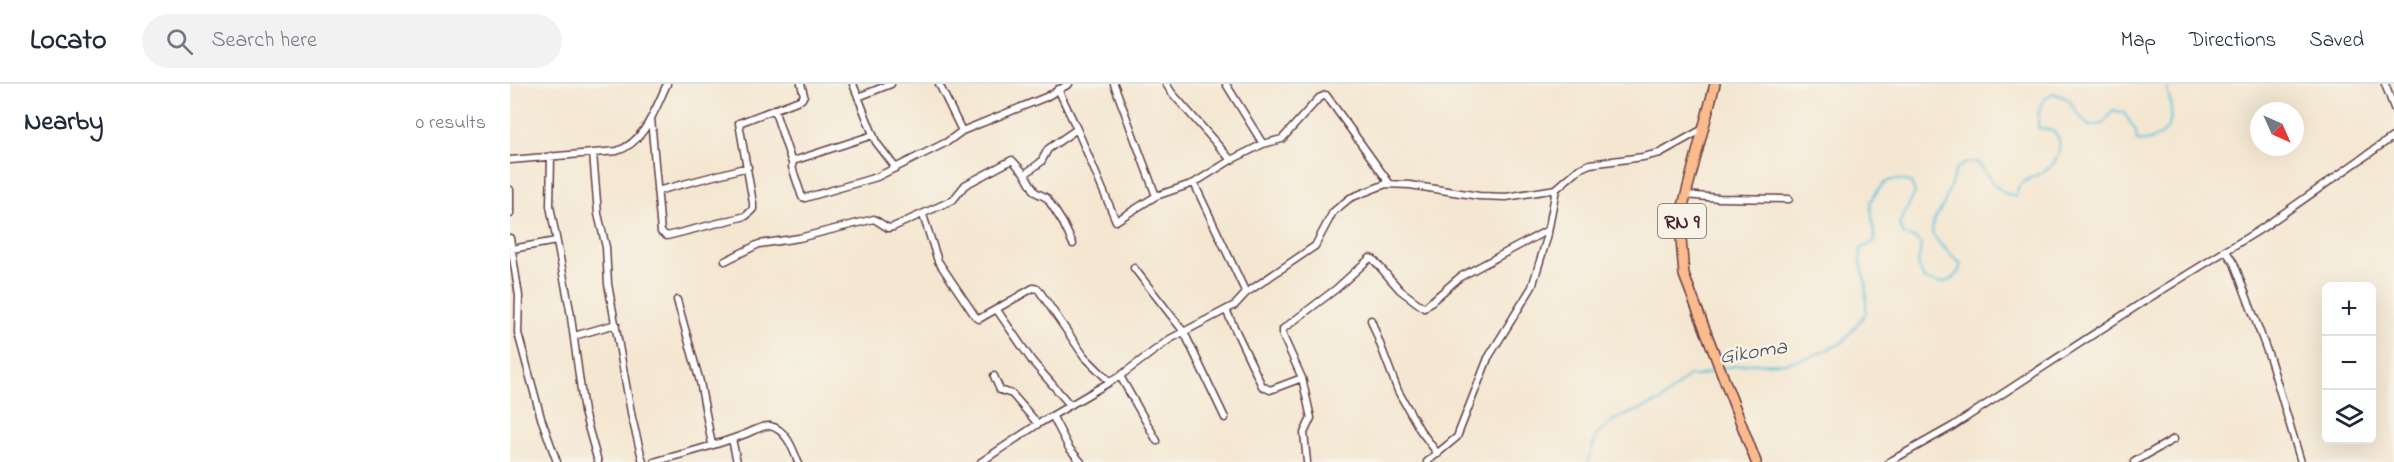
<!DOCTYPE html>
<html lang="en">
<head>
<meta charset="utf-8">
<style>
  :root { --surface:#fff; --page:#f2f2f3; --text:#1f2937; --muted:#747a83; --line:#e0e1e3 }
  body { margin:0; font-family:"Indie Flower",sans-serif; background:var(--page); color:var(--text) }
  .controls { position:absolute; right:18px; bottom:18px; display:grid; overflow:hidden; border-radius:9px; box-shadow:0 6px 24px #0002 }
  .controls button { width:54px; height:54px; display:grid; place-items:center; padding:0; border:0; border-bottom:2px solid var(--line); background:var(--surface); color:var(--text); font:30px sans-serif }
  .compass { position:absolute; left:1740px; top:18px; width:54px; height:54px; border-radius:50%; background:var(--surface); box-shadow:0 6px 24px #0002; rotate:135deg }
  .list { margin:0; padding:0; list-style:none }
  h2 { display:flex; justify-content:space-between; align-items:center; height:78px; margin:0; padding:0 24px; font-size:26px }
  h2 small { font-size:20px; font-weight:400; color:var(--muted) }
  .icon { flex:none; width:33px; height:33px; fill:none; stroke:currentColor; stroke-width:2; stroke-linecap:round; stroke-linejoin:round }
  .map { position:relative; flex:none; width:1884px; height:378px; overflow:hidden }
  header { display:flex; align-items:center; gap:36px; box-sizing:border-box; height:84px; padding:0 30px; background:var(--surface); border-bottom:2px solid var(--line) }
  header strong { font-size:28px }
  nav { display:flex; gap:33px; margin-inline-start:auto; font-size:21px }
  .search { width:420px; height:54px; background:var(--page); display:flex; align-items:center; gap:15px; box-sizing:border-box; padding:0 21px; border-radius:33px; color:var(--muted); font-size:22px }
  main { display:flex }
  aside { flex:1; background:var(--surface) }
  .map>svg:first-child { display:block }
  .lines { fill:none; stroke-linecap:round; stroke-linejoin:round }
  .stream { stroke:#60c2de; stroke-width:2 }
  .minor-casing { stroke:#643d44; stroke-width:9 }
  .primary-casing { stroke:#643d44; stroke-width:12 }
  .minor { stroke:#fff; stroke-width:6 }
  .primary { stroke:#fbbb8d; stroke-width:9 }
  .labels { text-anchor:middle; stroke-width:4.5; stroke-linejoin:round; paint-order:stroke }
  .shield { fill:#f7f3e8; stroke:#7e5f64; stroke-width:1.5 }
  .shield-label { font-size:20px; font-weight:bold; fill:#4a1f2b }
  .water-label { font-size:22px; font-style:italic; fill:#515061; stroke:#f7f3e8 }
</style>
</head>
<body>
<header>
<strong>Locato</strong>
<div class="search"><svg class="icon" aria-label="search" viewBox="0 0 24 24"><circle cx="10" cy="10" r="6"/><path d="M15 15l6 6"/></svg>Search here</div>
<nav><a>Map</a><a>Directions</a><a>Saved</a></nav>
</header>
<main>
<aside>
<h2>Nearby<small>0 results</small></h2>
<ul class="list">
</ul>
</aside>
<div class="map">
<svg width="1884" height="378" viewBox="0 0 1884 378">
  <rect width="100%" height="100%" fill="#f7f3e8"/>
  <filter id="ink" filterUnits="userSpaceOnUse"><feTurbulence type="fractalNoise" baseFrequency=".0167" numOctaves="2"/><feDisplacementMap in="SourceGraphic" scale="12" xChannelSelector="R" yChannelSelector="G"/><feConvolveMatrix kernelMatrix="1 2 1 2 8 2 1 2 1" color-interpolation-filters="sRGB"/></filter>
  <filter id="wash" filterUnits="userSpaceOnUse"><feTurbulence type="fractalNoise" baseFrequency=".008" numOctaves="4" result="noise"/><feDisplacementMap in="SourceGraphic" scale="24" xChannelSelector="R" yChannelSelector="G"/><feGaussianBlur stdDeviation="1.35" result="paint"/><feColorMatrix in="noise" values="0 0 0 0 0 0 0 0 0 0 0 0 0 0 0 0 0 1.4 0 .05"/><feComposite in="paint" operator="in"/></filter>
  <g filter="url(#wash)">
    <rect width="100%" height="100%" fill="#f4e7d1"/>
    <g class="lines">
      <path class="stream" d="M1212,284L1237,280L1275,279L1300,273L1332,259L1356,229V200L1350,176L1351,165L1365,157L1360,118C1374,98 1375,92 1401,98L1405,109L1389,140L1394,151L1407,155L1411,160L1408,181L1414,195C1431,201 1446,201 1451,180L1431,161L1423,151L1422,145L1424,137L1434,120L1446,85L1456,79L1467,78C1480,92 1484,109 1506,112C1507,108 1507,103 1511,100C1519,93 1532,90 1540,83C1548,76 1554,58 1545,49C1541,45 1534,45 1528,44C1528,27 1528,18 1543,9L1558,15L1567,29L1579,42L1593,40L1603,26L1614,29L1626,47L1627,57C1636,58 1640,56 1649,52C1668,41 1660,17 1656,0
        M1078,378L1087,350L1104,336L1151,317L1178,292H1188L1207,286"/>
    </g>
  </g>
  <g filter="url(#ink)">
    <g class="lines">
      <defs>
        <path id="minor" d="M343,0L366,58L386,84
          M429,0L452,47
          M604,0L646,112L684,99L736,209
          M656,0L662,9L721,76L753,60L772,55L809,14L816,11L880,100
          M716,0L753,60
          M1875,0L1884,24
          M348,13L381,0
          M264,25L282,79
          M141,34L151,148L157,152L236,132L243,125V119L229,39L292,15L294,11L291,0
          M567,45L606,137L646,112
          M363,51L283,77L282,83L292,113L295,114L367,93L437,58L452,47L536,13L559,0
          M83,69L88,130L96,163L98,200L122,334L133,378
          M41,72L40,122L60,226L74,328L88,378
          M0,76L107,67C135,58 145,25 157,0
          M515,90L525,108L537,114L553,139L563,160
          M684,99L721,76
          M0,106V130
          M147,107L238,83
          M1175,111L1209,114L1279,115
          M413,131L428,177L465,232L469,235L523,204L528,205L574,272L599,297
          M0,154L9,212L8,249L31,334L47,378
          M2,165L46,157
          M1715,166L1724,179L1760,275L1791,378
          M215,177L249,160L289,154L364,135L378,144L383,143L443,116L455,101L502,76L515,90L531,78L538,65L567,45L548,5
          M624,184L674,248L715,334
          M167,216L190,298L202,361
          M487,226L522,277L560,321
          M716,226L752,302L760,306L792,294L773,252V245L826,205L860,174L863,175L890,206L914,224L950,193L1038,146
          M861,236L888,307L910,346L928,370
          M64,252L106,240
          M484,292L490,306L502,310L528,340
          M610,292L647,357
          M792,294L801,334L794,349L797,378
          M543,333L559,364L571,378
          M222,355L227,378
          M144,378C176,369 208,361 238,349C245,346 253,341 260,342C276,345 283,365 288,378
          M471,378L528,340L610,292L660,255L725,221L736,209L805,162L823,128L840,114L876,100L900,101L969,112L996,113L1046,105
          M917,378L947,353L978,274L1022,203L1037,154L1046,105L1069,85L1080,80L1133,73L1150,69L1193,45
          M1379,378L1443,342L1636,216L1751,145L1884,52
          M1624,378L1664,355"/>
        <path id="primary" d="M1205,0L1173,122L1171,155L1174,191L1246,378"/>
      </defs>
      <use href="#minor" class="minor-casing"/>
      <use href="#primary" class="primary-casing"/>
      <use href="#minor" class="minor"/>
      <use href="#primary" class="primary"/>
    </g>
  </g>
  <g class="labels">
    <rect class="shield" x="1148" y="120" width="48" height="34" rx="4.5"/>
    <g class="shield-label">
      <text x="1172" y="144">RN 9</text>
    </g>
    <g class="water-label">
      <text transform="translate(1243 266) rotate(-9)" y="8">Gikoma</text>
    </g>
  </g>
</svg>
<div class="controls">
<button>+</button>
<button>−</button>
<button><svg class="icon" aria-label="layers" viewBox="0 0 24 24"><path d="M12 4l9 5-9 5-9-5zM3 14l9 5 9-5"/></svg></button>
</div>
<svg class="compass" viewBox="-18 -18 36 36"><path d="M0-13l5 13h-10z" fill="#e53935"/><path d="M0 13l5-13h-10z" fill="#747a83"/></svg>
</div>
</main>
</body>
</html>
